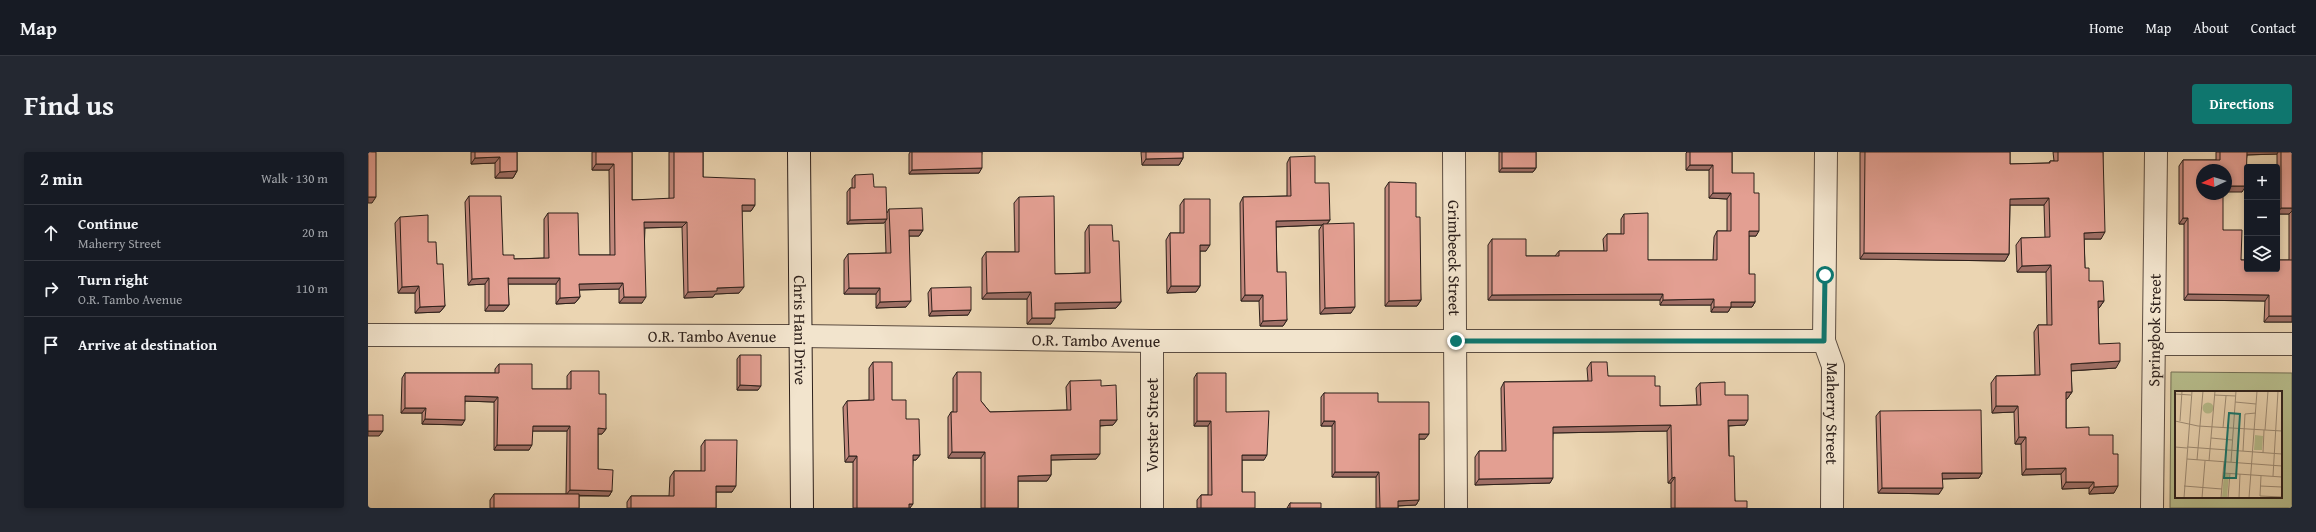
<!DOCTYPE html>
<html lang="en">
<head>
<meta charset="utf-8">
<style>
  :root { --surface:#171b24; --page:#242831; --text:#f1f3f6; --muted:#9ea1a6; --line:#363941; --accent:#0f766e }
  body { margin:0; font-family:"Gentium Book Plus",serif; background:var(--page); color:var(--text) }
  .controls { position:absolute; right:12px; top:12px; display:grid; overflow:hidden; border-radius:4px; box-shadow:0 2px 6px #0003 }
  .controls button { width:36px; height:36px; display:grid; place-items:center; padding:0; border:0; border-bottom:1px solid var(--line); background:var(--surface); color:var(--text); font:20px sans-serif }
  .compass { position:absolute; left:1828px; top:12px; width:36px; height:36px; border-radius:50%; background:var(--surface); box-shadow:0 2px 6px #0003; rotate:266deg }
  .stop { position:absolute; width:12px; height:12px; margin:-9px; border:3px solid #0f766e; border-radius:50%; background:#fff }
  .stop.end { background:#0f766e; border-color:#fff; box-shadow:0 1px 4px #0008 }
  .list { margin:0; padding:0; list-style:none }
  h2 { display:flex; justify-content:space-between; align-items:center; height:52px; margin:0; padding:0 16px; font-size:17px }
  h2 small { font-size:13px; font-weight:400; color:var(--muted) }
  .list li { display:grid; grid-template-columns:26px 1fr auto; gap:12px; align-items:center; box-sizing:border-box; height:56px; padding:0 16px; border-top:1px solid var(--line) }
  .list b { display:block; font-size:15px; white-space:nowrap }
  .list p { margin:0; font-size:13px; white-space:nowrap; color:var(--muted) }
  .list em { font-size:13px; font-style:normal; color:var(--muted) }
  .icon { flex:none; width:22px; height:22px; fill:none; stroke:currentColor; stroke-width:2; stroke-linecap:round; stroke-linejoin:round }
  .map { position:relative; flex:none; width:1924px; height:356px; overflow:hidden; border-radius:4px }
  header { display:flex; align-items:center; gap:24px; box-sizing:border-box; height:56px; padding:0 20px; background:var(--surface); border-bottom:1px solid var(--line) }
  header strong { font-size:19px }
  nav { display:flex; gap:22px; margin-inline-start:auto; font-size:14px }
  .intro { display:flex; align-items:center; justify-content:space-between; box-sizing:border-box; height:96px; padding:0 24px }
  h1 { margin:0; font-size:28px }
  .button { padding:10px 18px; border-radius:4px; background:var(--accent); color:#fff; font-size:14px; font-weight:700 }
  main { display:flex; gap:24px; padding:0 24px }
  aside { flex:1; background:var(--surface); border-radius:4px; box-shadow:0 2px 6px #0003 }
  .map>svg:first-child { display:block }
  .green { fill:#b7bd8c; stroke:#726e54; fill-rule:evenodd }
  .lines { fill:none; stroke-linecap:round; stroke-linejoin:round }
  .street-casing { stroke:#5c4d41; stroke-width:24 }
  .secondary-casing { stroke:#2d201b; stroke-width:24 }
  .street { stroke:#f2e4cd; stroke-width:22 }
  .secondary { stroke:#f2e4cd; stroke-width:22 }
  .wall { fill:#c3897e; stroke:#2d201b; fill-rule:evenodd }
  .shaded-wall { fill:#9f6f66; stroke:#2d201b }
  .building { fill:#e39f92; stroke:#2d201b }
  .route { stroke:#0f766e; stroke-width:5 }
  .labels { text-anchor:middle; stroke-width:3; stroke-linejoin:round; paint-order:stroke }
  .street-label { font-size:16px; fill:#2d201b; stroke:#f2e4cd }
  .inset-road { fill:none; stroke:#9f8d76; stroke-width:1 }
  .view { fill:#0f766e; fill-opacity:0.15; stroke:#0f766e; stroke-width:2 }
  .inset-edge { fill:none; stroke:#2d201b; stroke-width:2 }
</style>
</head>
<body>
<header>
<strong>Map</strong>
<nav><a>Home</a><a>Map</a><a>About</a><a>Contact</a></nav>
</header>
<div class="intro"><h1>Find us</h1><a class="button">Directions</a></div>
<main>
<aside>
<h2>2 min<small>Walk · 130 m</small></h2>
<ul class="list">
<li><svg class="icon" aria-label="ahead" viewBox="0 0 24 24"><path d="M12 20V5M6 11l6-6 6 6"/></svg><div><b>Continue</b><p>Maherry Street</p></div><em>20 m</em></li>
<li><svg class="icon" aria-label="right" viewBox="0 0 24 24"><path d="M7 20v-9h11M14 6l5 5-5 5"/></svg><div><b>Turn right</b><p>O.R. Tambo Avenue</p></div><em>110 m</em></li>
<li><svg class="icon" aria-label="arrive" viewBox="0 0 24 24"><path d="M6 21V4h12l-3 4 3 4H6"/></svg><div><b>Arrive at destination</b></div></li>
</ul>
</aside>
<div class="map">
<svg width="1924" height="356" viewBox="0 0 1924 356">
  <rect width="100%" height="100%" fill="#ebd5b2"/>
  <filter id="stains"><feTurbulence type="fractalNoise" baseFrequency=".005" numOctaves="4"/><feColorMatrix values="0 0 0 0 .2 0 0 0 0 .09 0 0 0 0 .02 0 0 0 .5 -.17"/></filter>
  <radialGradient id="worn" r=".72"><stop offset=".6" stop-color="#630" stop-opacity="0"/><stop offset="1" stop-color="#630" stop-opacity=".3"/></radialGradient>
  <path class="green" d="M1803,220L1924,221V356H1802ZM1808,240H1913V345H1808Z"/>
  <g class="lines">
    <defs>
      <g id="street">
        <path id="s1" d="M1086,0L1088,356"/>
        <path id="s2" d="M1458,0L1456,189L1465,214L1464,356"/>
        <path id="s3" d="M0,183L433,184L784,189H1456"/>
        <path d="M1787,192H1924"/>
        <path d="M784,356V189"/>
        <path id="s4" d="M1784,356L1788,0"/>
      </g>
      <g id="secondary">
        <path id="s5" d="M431,0L434,356"/>
      </g>
    </defs>
    <use href="#street" class="street-casing"/>
    <use href="#secondary" class="secondary-casing"/>
    <use href="#street" class="street"/>
    <use href="#secondary" class="secondary"/>
  </g>
  <path class="wall" d="M103,0H149V19L145,26H127V11L103,12Z
    M224,0H264V48L301,47V0H335V25L387,53L383,59H374L371,141L347,142L345,145L316,146L314,75L277,76L274,151H251V137L211,138L212,145L207,151L188,152V132H140L141,153L136,159H117V132L100,133L97,50L101,44L135,103L146,107L176,106V67L180,61L211,103H242L241,18H224Z
    M542,0H614L611,21L541,22V2Z
    M773,0H815V6L811,13H774Z
    M1131,0H1168V16L1165,20H1131Z
    M1319,0H1364V21L1386,41L1388,84H1381V122L1387,150L1384,155H1363L1360,160H1343V153H1292V148H1120V93L1124,87L1158,104H1187L1191,99H1236L1235,87L1239,82H1253V67L1256,62L1280,108H1345L1346,85L1349,79H1359V47L1341,46V18H1318V1Z
    M1492,0H1642V12L1681,11L1682,9H1686L1685,0H1735L1733,87H1716L1717,116L1721,129L1736,149L1731,156H1730L1731,192L1748,216L1703,219L1704,240L1699,247H1698V276L1721,283L1746,341L1721,342V336L1694,337L1693,322L1654,323L1653,292H1647L1646,260L1624,261L1623,231L1628,224L1667,223L1666,180L1670,173H1679L1678,120H1649L1648,93L1653,86H1677L1676,53H1642L1641,102L1637,109L1492,107Z
    M1848,0H1924V170H1896L1897,149L1816,148V72H1811V14L1815,8H1848ZM1909,2V62H1921V108H1873L1855,78L1834,18L1874,40L1879,3Z
    M922,5L947,31L962,68L959,72L983,161L952,162L951,78L954,73L908,75L909,120L919,168L915,174H892L891,149H873L872,51L875,45L919,44V11Z
    M487,23L506,35L519,61L521,57L555,78L551,84H541L538,155L508,156V142H476V108L480,102L518,101L517,69L516,71L479,72V40L482,36H484V27Z
    M1021,30L1048,65L1053,148L1049,154H1017V36Z
    M651,45L687,122L717,121V80L721,73L745,89L753,150L748,156L687,158L683,172H659V147H614V106L618,100H647L646,51Z
    M816,47L838,99H832V134L828,140L799,141L798,88L802,81H812V53Z
    M32,65L60,90L69,112L77,154L72,160L47,161V141H30L27,71Z
    M563,136L600,163L561,164L560,141Z
    M372,203L390,238H369V207Z
    M505,210L524,248L538,267L552,303L548,308H545L542,356H485V310H477L475,255L479,249L501,248V216Z
    M1223,210L1240,224L1287,234L1292,254L1329,253L1328,236L1332,231L1357,243L1377,273L1361,274V304L1367,349L1379,356H1303V331H1300L1299,279L1185,281L1182,331L1107,333V305L1111,299H1134L1133,236L1136,230L1220,229L1219,216Z
    M131,212L164,237H199V224L203,219L231,242L238,277L234,282H230V317L244,339L241,344H211V356H122V348L126,342H198L199,279H164L161,298H126V250L97,249L94,273L54,272V261H33L34,226L37,221H127V217Z
    M589,220L622,260L699,258L698,235L702,229L733,234L749,268L745,273L732,274L728,307L683,308V323L679,329H650V356H613V306H580V265L583,260H585V226Z
    M829,221L858,260L896,308H874V340L887,356H829V348L833,343H840V274H826V226Z
    M956,241L1010,250L1057,287H1051V348L1048,353L1030,354V356H1008V325H964V274H953V245Z
    M1512,259L1614,321L1611,326L1574,327L1571,342L1510,341L1508,264Z
    M337,288L364,340H348V356H259V350L263,344H301L302,325L306,319H333V294Z
    M922,351L953,356H919Z"/>
  <path class="shaded-wall" d="M1877,0H1910L1909,2L1874,3Z
    M132,5L127,11L103,12L107,6Z
    M815,6L811,13H774L778,7Z
    M228,12H246L241,18H224Z
    M1322,13H1345L1341,18H1318Z
    M614,16L611,21L541,22L544,18Z
    M1134,16H1168L1165,20H1131Z
    M149,19L145,26H127L132,20Z
    M1858,34H1878L1874,40H1858Z
    M1345,41H1363L1359,47L1341,46Z
    M0,45H8L4,51H0Z
    M1681,46L1676,53H1637L1642,47Z
    M374,53H387L383,59H370Z
    M1913,56H1924V59L1921,62H1909Z
    M1815,66H1820L1816,72H1811Z
    M519,67L516,71L479,72L482,68Z
    M962,68L958,73L955,72L954,73L904,75L908,69Z
    M276,70H319L314,75L272,76Z
    M541,78H555L551,84H537Z
    M1381,79H1391L1388,84H1377Z
    M1737,80L1733,87H1712L1716,81Z
    M832,93H842L838,99H827Z
    M1496,101L1641,102L1637,109L1492,107Z
    M1683,113L1678,120H1649L1654,114Z
    M121,126L117,132L100,133L104,127Z
    M140,126H192L188,132H136Z
    M255,131L251,137L207,138L211,132Z
    M51,134L47,141H30L34,135Z
    M803,134H832L828,140L799,141Z
    M376,135L371,141L347,142L345,145L316,146L320,140L349,136Z
    M481,136H512L508,142H476Z
    M663,140L659,147H614L619,141Z
    M1295,142L1292,148H1120L1124,143Z
    M1820,142L1901,143L1897,149L1816,148Z
    M877,143H895L891,149H873Z
    M212,145L207,151L188,152L192,146Z
    M256,145H278L274,151H251Z
    M1346,147L1343,153H1292L1295,148Z
    M1053,148L1049,154H1017L1021,149Z
    M543,149L538,155L508,156L512,150Z
    M1730,149H1736L1731,156H1726Z
    M753,150L748,156L682,158L687,151Z
    M1363,150H1387L1384,155H1363L1360,160H1343L1346,155Z
    M121,153H141L136,159H117Z
    M77,154L72,160L47,161L52,155Z
    M987,155L983,161L952,162L957,156Z
    M603,158L600,163L561,164L564,159Z
    M1901,164H1924V170H1896Z
    M664,166H687L683,172H659Z
    M919,168L915,174H892L895,169Z
    M1752,209L1748,216L1699,219L1703,212Z
    M372,233L393,234L390,238H369Z
    M1698,240H1704L1699,247H1694Z
    M97,244L130,245L126,250L94,249Z
    M1628,254H1650L1646,260L1624,261Z
    M37,256H58L54,261H33Z
    M57,267L97,268L94,273L54,272Z
    M732,268H749L745,273L728,274Z
    M1360,268H1380L1377,273L1357,274Z
    M829,269H843L840,274H826Z
    M956,269H967L964,274H953Z
    M1303,273L1299,279L1181,281L1185,275Z
    M165,274H202L199,279H161Z
    M230,276L238,277L234,282H227Z
    M0,279H15L11,284H0Z
    M1051,282H1061L1057,287H1047Z
    M1651,285H1658L1653,292H1647Z
    M129,293H164L161,298H126Z
    M584,300H617L613,306H580Z
    M732,302L728,307L679,308L683,303Z
    M545,303H552L548,308H541Z
    M874,303H899L896,308H870Z
    M481,304H489L485,310H477Z
    M1698,316L1693,322L1654,323L1658,317Z
    M967,320H1011L1008,325H964Z
    M1574,321H1614L1611,326L1571,327Z
    M683,323L679,329H646L650,324Z
    M1307,325L1303,331H1300L1304,326Z
    M1185,326L1182,331L1107,333L1111,327Z
    M1698,330H1726L1721,336L1694,337Z
    M348,334H368L364,340H344Z
    M1750,334L1746,341L1721,342L1726,335Z
    M1514,336H1575L1571,342L1510,341Z
    M202,338L244,339L241,344L198,343Z
    M1051,348L1048,353L1026,354L1030,349Z
    M541,352H545L542,356H538Z"/>
  <path class="building" d="M0,0H8V45H0Z
    M107,0H149V19L132,20V5L107,6Z
    M228,0H264V48L306,46V0H335V25L387,27V53H374L376,135L349,136V139L320,140L319,70H276L278,145H256L255,131L211,132L212,145L192,146V126H140L141,153H121V126L104,127L101,44H133L135,103H146V107L181,106L180,61H210L211,103H247L246,12H228Z
    M544,0H614V16L544,18Z
    M778,0H815V6L778,7Z
    M1134,0H1168V16H1134Z
    M1322,0H1364V21H1386V41H1391V79H1381V122H1387V150H1363V155H1346V147L1295,148V142L1124,143V87H1158V104H1191V99H1239V82H1256V62L1280,61V108H1349V79H1363V41H1345V13H1322Z
    M1497,0H1642V12L1682,11V9H1690V0H1735L1737,80L1716,81L1717,116H1721V129H1735L1736,149H1730L1731,192L1752,191V209L1703,212L1704,240H1698V276L1721,275V283H1745V302H1750V334L1726,335V330H1698V316L1658,317V285H1651L1650,254H1628V224L1672,223L1670,173H1684L1683,113L1654,114L1653,86L1682,85L1681,46L1642,47L1641,102L1496,101Z
    M1852,0H1879L1878,34H1858V18H1834V42H1855V78H1874L1873,108H1879V117H1909V108H1924V164H1901V143L1820,142V66H1815V8H1852Z
    M1913,0H1924V56H1913Z
    M947,4V31H961L962,68L908,69L909,120H918L919,168L895,169V143H877L875,45L923,44L922,5Z
    M505,22L506,35H518L519,67L482,68V36H487V23Z
    M1021,30L1048,31V65H1052L1053,148L1021,149Z
    M686,44L687,122L722,121L721,73H744L745,89H751L753,150L687,151V166H664L663,140L619,141L618,100H651V45Z
    M816,47H842V93H832V134H803L802,81H816Z
    M554,56L555,78H541L543,149L512,150V136H481L480,102L523,101L521,57Z
    M60,63V90H68L69,112H75L77,154L52,155L51,134L34,135L32,65Z
    M986,71L987,155L957,156L955,72Z
    M603,135V158L564,159L563,136Z
    M372,203H393V234L372,233Z
    M505,210H524V248H538V267H551L552,303H545V352H541V356H489V304H481L479,249L506,248Z
    M1223,210H1239L1240,224H1287V234H1292V254L1333,253L1332,231L1357,230V243H1380V268H1360L1361,304H1366L1367,349H1379V356H1307V325L1304,326L1303,273L1185,275V326L1111,327V299H1138L1136,230L1224,229Z
    M131,212H164V237H203V219H231V242H238V277L230,276V317L245,318L244,339L202,338V274H165L164,293H129L130,245L97,244V268L57,267L58,256H37V221H131Z
    M589,220H613V249L622,260L703,258L702,229L733,228V234L748,233L749,268H732V302L683,303V323L650,324V356H617V300H584L583,260H589Z
    M829,221H858V260L901,259L899,303H874V340H887V356H833V343H844L843,269H829Z
    M956,241H1010V250H1061V282H1051V348L1030,349V356H1012L1011,320H967V269H956Z
    M1613,258L1614,321H1574L1575,336H1514L1512,259Z
    M0,263H15V279H0Z
    M337,288H369L368,334H348V356H263V344H306V319H337Z
    M126,342H211V356H126Z
    M922,351H953V356H922Z"/>
  <g class="lines">
    <path class="route" d="M1088,189H1456L1457,123"/>
  </g>
  <g class="labels">
    <g class="street-label">
      <text dy="6" stroke="none"><textPath href="#s1" startOffset="106">Grimbeeck Street</textPath></text>
      <text dy="6" stroke="none"><textPath href="#s5" startOffset="178">Chris Hani Drive</textPath></text>
      <text dy="6" stroke="none"><textPath href="#s4" startOffset="178">Springbok Street</textPath></text>
      <text dy="6" stroke="none"><textPath href="#s3" startOffset="344">O.R. Tambo Avenue</textPath></text>
      <text dy="6" stroke="none"><textPath href="#s3" startOffset="728">O.R. Tambo Avenue</textPath></text>
      <text dy="6" stroke="none"><textPath href="#s2" startOffset="263">Maherry Street</textPath></text>
      <text transform="translate(784 273) rotate(-90)" y="6">Vorster Street</text>
    </g>
  </g>
  <g transform="translate(1807 239)">
    <rect width="107" height="107" fill="#ebd5b2"/>
    <path d="M27.5 17a5.5 5.5 0 1 1 11 0a5.5 5.5 0 1 1-11 0ZM80,44L88,45L87,59H79ZM49,82L54,83L52,107H47Z" fill="#b7bd8c"/>
    <path class="inset-road" d="M0,3L16,4M39,4L61,5M60,11L81,13M0,30L23,35L107,40M5,30L7,0M48,37L51,5M90,39L93,0M36,47L57,49M0,56L12,57M12,56L107,63M68,60L70,23L81,22M88,62L89,39M12,68L107,75M22,69L28,0M34,70L40,0M56,71L61,0M48,82L107,86M98,85L103,0M9,95L47,98M85,95L107,96M85,105L107,106M85,105L86,85M9,107L17,0M27,107L30,70M46,107L49,71M53,107L55,82M64,107L65,83M74,107L82,0"/>
    <path class="view" d="M54,22L65,23L61,87H49Z"/>
    <rect width="107" height="107" class="inset-edge"/>
  </g>
  <rect width="100%" height="100%" filter="url(#stains)"/>
  <rect width="100%" height="100%" fill="url(#worn)"/>
</svg>
<div class="controls">
<button>+</button>
<button>−</button>
<button><svg class="icon" aria-label="layers" viewBox="0 0 24 24"><path d="M12 4l9 5-9 5-9-5zM3 14l9 5 9-5"/></svg></button>
</div>
<svg class="compass" viewBox="-18 -18 36 36"><path d="M0-13l5 13h-10z" fill="#e53935"/><path d="M0 13l5-13h-10z" fill="#9ea1a6"/></svg>
<div class="stop" style="left:1457px;top:123px"></div>
<div class="stop end" style="left:1088px;top:189px"></div>
</div>
</main>
</body>
</html>
